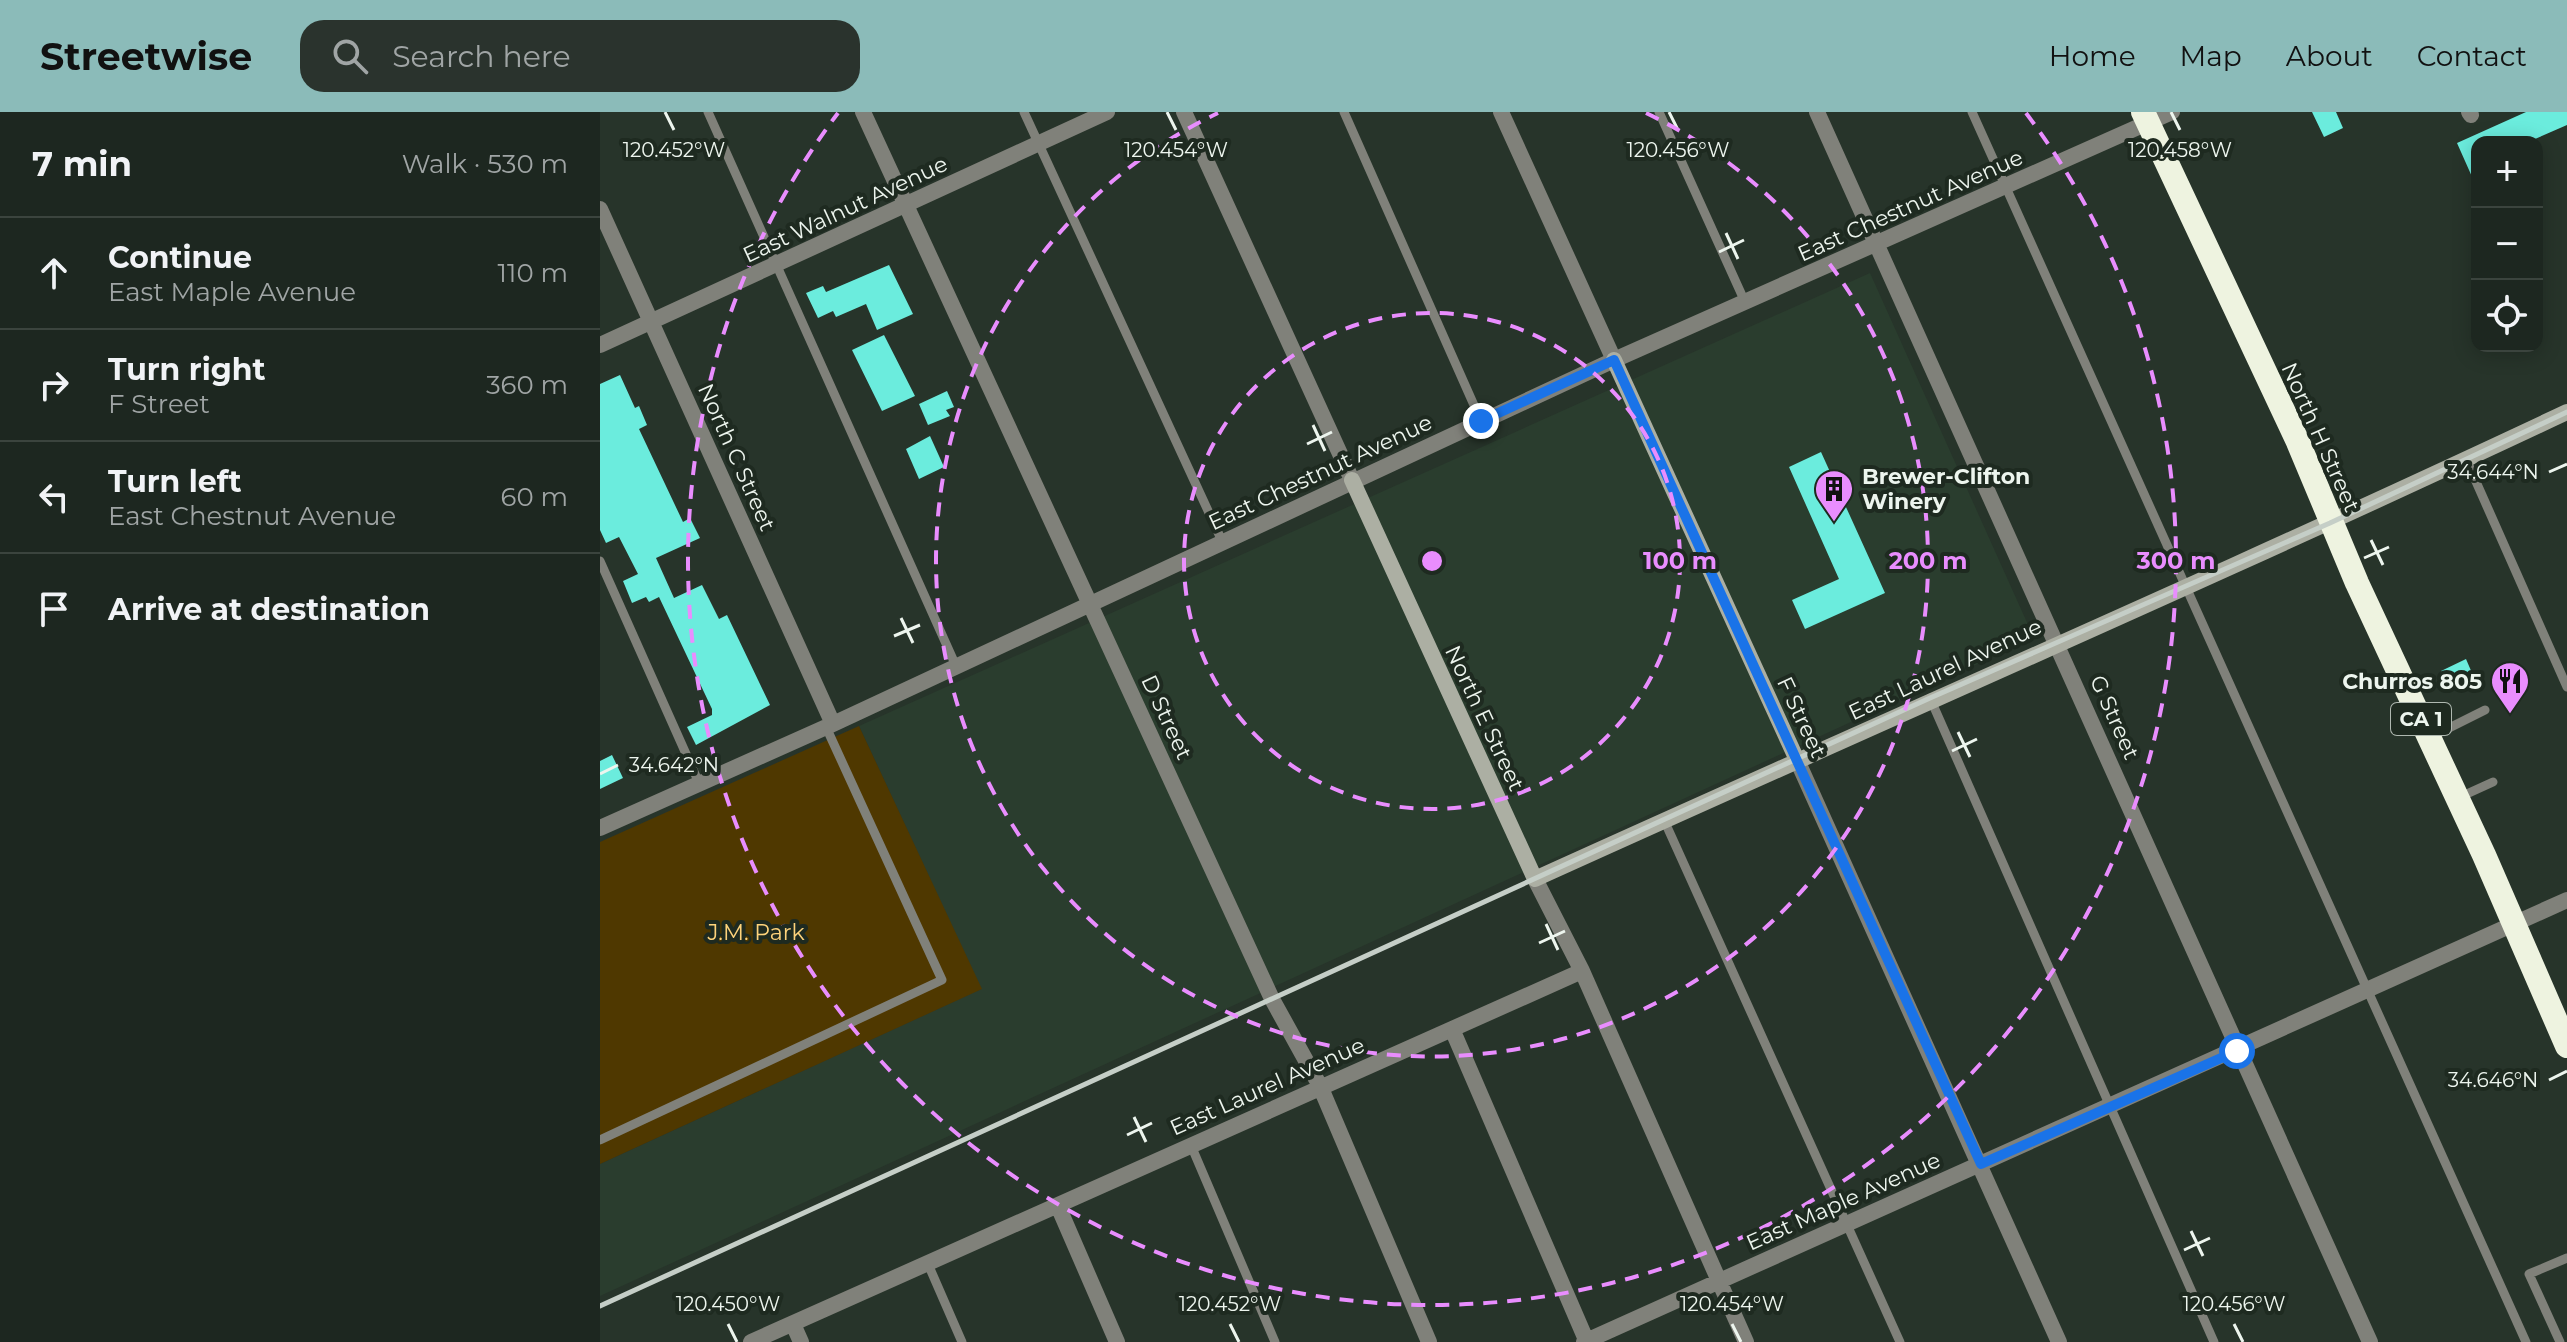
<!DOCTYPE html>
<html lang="en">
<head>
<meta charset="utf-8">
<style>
  :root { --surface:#1d2720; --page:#2a332d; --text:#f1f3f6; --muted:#a0a5a5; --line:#3b443e; --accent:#8bbbb9 }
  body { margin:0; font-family:Montserrat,sans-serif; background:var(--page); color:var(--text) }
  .controls { position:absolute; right:24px; top:24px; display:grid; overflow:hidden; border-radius:16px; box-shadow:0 4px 20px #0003 }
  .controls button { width:72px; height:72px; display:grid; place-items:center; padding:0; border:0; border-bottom:2px solid var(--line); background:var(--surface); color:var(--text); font:40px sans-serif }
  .stop { position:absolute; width:24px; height:24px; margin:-18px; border:6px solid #1a73e8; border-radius:50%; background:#fff }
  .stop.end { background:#1a73e8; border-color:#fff; box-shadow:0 2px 8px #0008 }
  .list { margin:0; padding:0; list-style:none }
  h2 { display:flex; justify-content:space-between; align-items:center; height:104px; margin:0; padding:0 32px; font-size:34px }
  h2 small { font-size:26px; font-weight:400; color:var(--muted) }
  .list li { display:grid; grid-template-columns:52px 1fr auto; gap:24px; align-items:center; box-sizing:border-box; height:112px; padding:0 32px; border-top:2px solid var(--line) }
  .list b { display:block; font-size:30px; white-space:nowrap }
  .list p { margin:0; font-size:26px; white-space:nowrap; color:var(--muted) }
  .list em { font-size:26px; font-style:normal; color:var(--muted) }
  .icon { flex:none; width:44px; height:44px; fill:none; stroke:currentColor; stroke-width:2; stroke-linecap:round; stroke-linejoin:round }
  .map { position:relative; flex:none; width:1967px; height:1230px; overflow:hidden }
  header { display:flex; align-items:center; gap:48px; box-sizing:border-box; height:112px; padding:0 40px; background:var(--accent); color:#111 }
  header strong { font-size:38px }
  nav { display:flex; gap:44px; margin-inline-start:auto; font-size:28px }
  .search { width:560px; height:72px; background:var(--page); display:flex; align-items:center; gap:20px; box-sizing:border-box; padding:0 28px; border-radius:24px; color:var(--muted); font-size:30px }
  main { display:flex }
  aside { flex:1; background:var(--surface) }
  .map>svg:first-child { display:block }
  .built { fill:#2a3d2e }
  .green { fill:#4f3800 }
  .building { fill:#6becdd }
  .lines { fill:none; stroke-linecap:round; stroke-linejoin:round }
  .lane { stroke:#80817a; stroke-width:9 }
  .street { stroke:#80817a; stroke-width:16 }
  .secondary { stroke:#acafa3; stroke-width:16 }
  .highway { stroke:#eef3e0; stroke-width:24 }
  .rail { stroke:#c5cec7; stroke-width:5 }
  .route { stroke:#1a73e8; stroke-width:10 }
  .ticks { fill:none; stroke:#edf5ee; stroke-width:3 }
  .ring { fill:none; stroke:#e98dfe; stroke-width:4; stroke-dasharray:14 10 }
  .labels { text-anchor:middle; stroke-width:8; stroke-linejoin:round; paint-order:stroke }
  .shield { fill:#1e2a20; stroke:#afb8b0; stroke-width:2 }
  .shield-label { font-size:20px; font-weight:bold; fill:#edf5ee }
  .street-label { font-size:22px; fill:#edf5ee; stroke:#1e2a20 }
  .poi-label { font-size:22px; font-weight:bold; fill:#edf5ee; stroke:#1e2a20; text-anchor:start }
  .park-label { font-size:22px; fill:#fed37b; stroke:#1e2a20 }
  .ticks-label { font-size:20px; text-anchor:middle; fill:#edf5ee; stroke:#1e2a20; stroke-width:8; stroke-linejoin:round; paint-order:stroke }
  .centre { fill:#e98dfe; stroke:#1e2a20; stroke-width:4 }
  .ring-label { font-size:24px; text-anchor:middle; font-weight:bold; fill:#e98dfe; stroke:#1e2a20; stroke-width:8; stroke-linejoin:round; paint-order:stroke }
</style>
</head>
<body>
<header>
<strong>Streetwise</strong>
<div class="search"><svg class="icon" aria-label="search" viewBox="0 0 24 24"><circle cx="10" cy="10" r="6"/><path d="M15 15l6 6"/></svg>Search here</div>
<nav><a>Home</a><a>Map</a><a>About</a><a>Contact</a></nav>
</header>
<main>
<aside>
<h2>7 min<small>Walk · 530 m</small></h2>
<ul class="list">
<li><svg class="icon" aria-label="ahead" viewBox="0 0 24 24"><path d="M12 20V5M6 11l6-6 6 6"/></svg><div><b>Continue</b><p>East Maple Avenue</p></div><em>110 m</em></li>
<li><svg class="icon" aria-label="right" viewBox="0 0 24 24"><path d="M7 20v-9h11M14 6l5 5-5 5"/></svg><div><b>Turn right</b><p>F Street</p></div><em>360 m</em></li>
<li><svg class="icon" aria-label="left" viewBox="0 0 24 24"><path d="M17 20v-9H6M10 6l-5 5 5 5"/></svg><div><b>Turn left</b><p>East Chestnut Avenue</p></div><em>60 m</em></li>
<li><svg class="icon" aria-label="arrive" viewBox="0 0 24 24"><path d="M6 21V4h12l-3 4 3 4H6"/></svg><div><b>Arrive at destination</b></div></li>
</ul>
</aside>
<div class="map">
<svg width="1967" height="1230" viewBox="0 0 1967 1230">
  <rect width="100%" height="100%" fill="#27342a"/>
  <path class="built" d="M1270,161L1434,526L0,1184V1052L381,877L259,614Z"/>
  <path class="green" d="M259,614L382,877L0,1052V730Z"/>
  <path class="building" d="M1712,0H1736L1743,16L1724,25Z
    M1926,0H1967V13L1928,30H1877V76L1857,31Z
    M289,153L313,202L277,218L266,192L236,205L233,199L218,206L206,181L223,174L226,180Z
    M284,223L315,284L282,299L252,238Z
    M20,263L35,296L39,294L47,313L39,317L83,410L90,406L100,426L56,446L74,486L102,473L119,507L127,503L170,593L96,633L87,615L112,603V597L59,485L49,490L46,485L32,491L23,469L38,462L19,425L6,431L0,418V272Z
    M347,279L354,295L346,298L350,304L328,313L319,292Z
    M330,324L344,355L319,367L306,337Z
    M1221,340L1285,481L1205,517L1192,488L1239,467L1189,355Z
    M1866,547L1875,568L1850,580L1841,559Z
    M12,643L23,666L0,677V649Z"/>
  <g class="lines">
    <path class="lane" d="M108,0L356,554
      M424,0L622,429
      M744,0L881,309
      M1059,0L1145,190
      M1372,0L1926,1230
      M1866,347L1967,575
      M0,449L99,671
      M1330,586L1614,1230
      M1829,626L1885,598
      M1860,685L1893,670
      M1064,708L1300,1230
      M0,1028L342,868L226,615
      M590,1031L675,1230
      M328,1152L362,1230
      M1960,1230L1929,1162L1967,1146"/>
    <path class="street" d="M263,0L672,887L720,974L829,1230
      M584,0L752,368
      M901,0L1014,248
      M1217,0C1404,409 1583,821 1770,1230
      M1869,0L1871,3
      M0,97L233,612
      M0,233L507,0
      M1197,648L1459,1230
      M0,716L233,612L1014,248L1572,0
      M935,767L982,859L1146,1230
      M852,917L987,1230
      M458,1094L517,1230
      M193,1212L201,1230
      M151,1230L982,859
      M984,1230L1967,788"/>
    <path class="secondary" d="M1014,248L1197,648
      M752,368L935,767C1279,611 1625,461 1967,300"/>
    <path class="highway" d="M1543,0L1698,330L1757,471L1884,743L1967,934"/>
    <path class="rail" d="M0,1194L1330,586L1730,411L1967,300"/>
  </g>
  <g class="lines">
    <path class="route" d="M881,309L1014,248L1381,1052L1637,939"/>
  </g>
  <path class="ticks" d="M65,0L74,18M567,0L576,18M1069,0L1078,18M1571,0L1580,18M1126,121L1138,147M1119,140L1144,128M713,313L725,339M707,332L732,320M1949,360L1967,352M1771,428L1783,453M1764,446L1789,435M301,506L313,531M294,524L320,513M1358,620L1370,645M1352,639L1377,627M0,662L18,653M946,812L958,838M939,831L965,819M1949,968L1967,959M534,1005L546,1030M527,1023L552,1011M1591,1119L1603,1144M1584,1138L1610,1126M128,1212L137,1230M630,1212L639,1230M1132,1212L1141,1230M1634,1212L1643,1230"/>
  <g class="ring">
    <circle cx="832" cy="449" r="248"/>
    <path d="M1046 1A496 496 0 1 1 618 1"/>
    <path d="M1426 1A744 744 0 1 1 238 1"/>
  </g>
  <defs>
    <symbol id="building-pin" viewBox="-11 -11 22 30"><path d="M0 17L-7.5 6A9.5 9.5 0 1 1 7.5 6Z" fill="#e98dfe" stroke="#1e2a20"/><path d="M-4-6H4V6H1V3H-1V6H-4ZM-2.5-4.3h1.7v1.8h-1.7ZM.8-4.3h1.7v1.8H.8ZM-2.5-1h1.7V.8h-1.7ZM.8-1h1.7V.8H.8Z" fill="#111"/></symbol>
    <symbol id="restaurant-pin" viewBox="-11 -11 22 30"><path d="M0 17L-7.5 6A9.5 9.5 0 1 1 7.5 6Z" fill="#e98dfe" stroke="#1e2a20"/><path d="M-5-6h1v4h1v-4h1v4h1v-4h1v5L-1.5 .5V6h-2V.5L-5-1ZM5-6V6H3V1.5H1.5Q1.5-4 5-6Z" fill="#111"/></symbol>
  </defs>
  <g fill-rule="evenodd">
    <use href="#building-pin" x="1212" y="355" width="44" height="60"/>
    <use href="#restaurant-pin" x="1888" y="547" width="44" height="60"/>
  </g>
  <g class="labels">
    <rect class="shield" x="1791" y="591" width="60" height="32" rx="6"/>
    <g class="shield-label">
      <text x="1821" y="614">CA 1</text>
    </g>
    <g class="street-label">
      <text transform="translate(1310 93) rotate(-24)" y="8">East Chestnut Avenue</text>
      <text transform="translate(245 97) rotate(-25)" y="8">East Walnut Avenue</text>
      <text transform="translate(1721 325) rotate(66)" y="8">North H Street</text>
      <text transform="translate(137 345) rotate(66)" y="8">North C Street</text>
      <text transform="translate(720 360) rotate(-25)" y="8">East Chestnut Avenue</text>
      <text transform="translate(1345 557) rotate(-25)" y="8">East Laurel Avenue</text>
      <text transform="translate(567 605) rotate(65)" y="8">D Street</text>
      <text transform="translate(1202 605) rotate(65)" y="8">F Street</text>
      <text transform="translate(1515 605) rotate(66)" y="8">G Street</text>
      <text transform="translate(885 606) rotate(65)" y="8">North E Street</text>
      <text transform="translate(667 974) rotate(-24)" y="8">East Laurel Avenue</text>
      <text transform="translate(1243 1089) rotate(-24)" y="8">East Maple Avenue</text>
    </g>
    <g class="poi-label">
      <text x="1262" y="372">Brewer-Clifton<tspan x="1262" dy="25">Winery</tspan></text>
      <text x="1882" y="577" text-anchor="end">Churros 805</text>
    </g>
    <g class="park-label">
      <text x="156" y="828">J.M. Park</text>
    </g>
  </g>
  <g class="ticks-label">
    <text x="74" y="45">120.452°W</text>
    <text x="576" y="45">120.454°W</text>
    <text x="1078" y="45">120.456°W</text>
    <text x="1580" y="45">120.458°W</text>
    <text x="1893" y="367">34.644°N</text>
    <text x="74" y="660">34.642°N</text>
    <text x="1893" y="975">34.646°N</text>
    <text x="128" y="1199">120.450°W</text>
    <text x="630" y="1199">120.452°W</text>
    <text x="1132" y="1199">120.454°W</text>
    <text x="1634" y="1199">120.456°W</text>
  </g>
  <circle cx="832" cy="449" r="12" class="centre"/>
  <g class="ring-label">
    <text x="1080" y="457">100 m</text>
    <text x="1328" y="457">200 m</text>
    <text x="1576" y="457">300 m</text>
  </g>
</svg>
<div class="controls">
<button>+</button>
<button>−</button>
<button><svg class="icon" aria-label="locate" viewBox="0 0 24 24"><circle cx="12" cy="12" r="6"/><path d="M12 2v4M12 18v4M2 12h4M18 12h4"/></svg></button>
</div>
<div class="stop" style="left:1637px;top:939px"></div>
<div class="stop end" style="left:881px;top:309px"></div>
</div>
</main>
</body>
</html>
